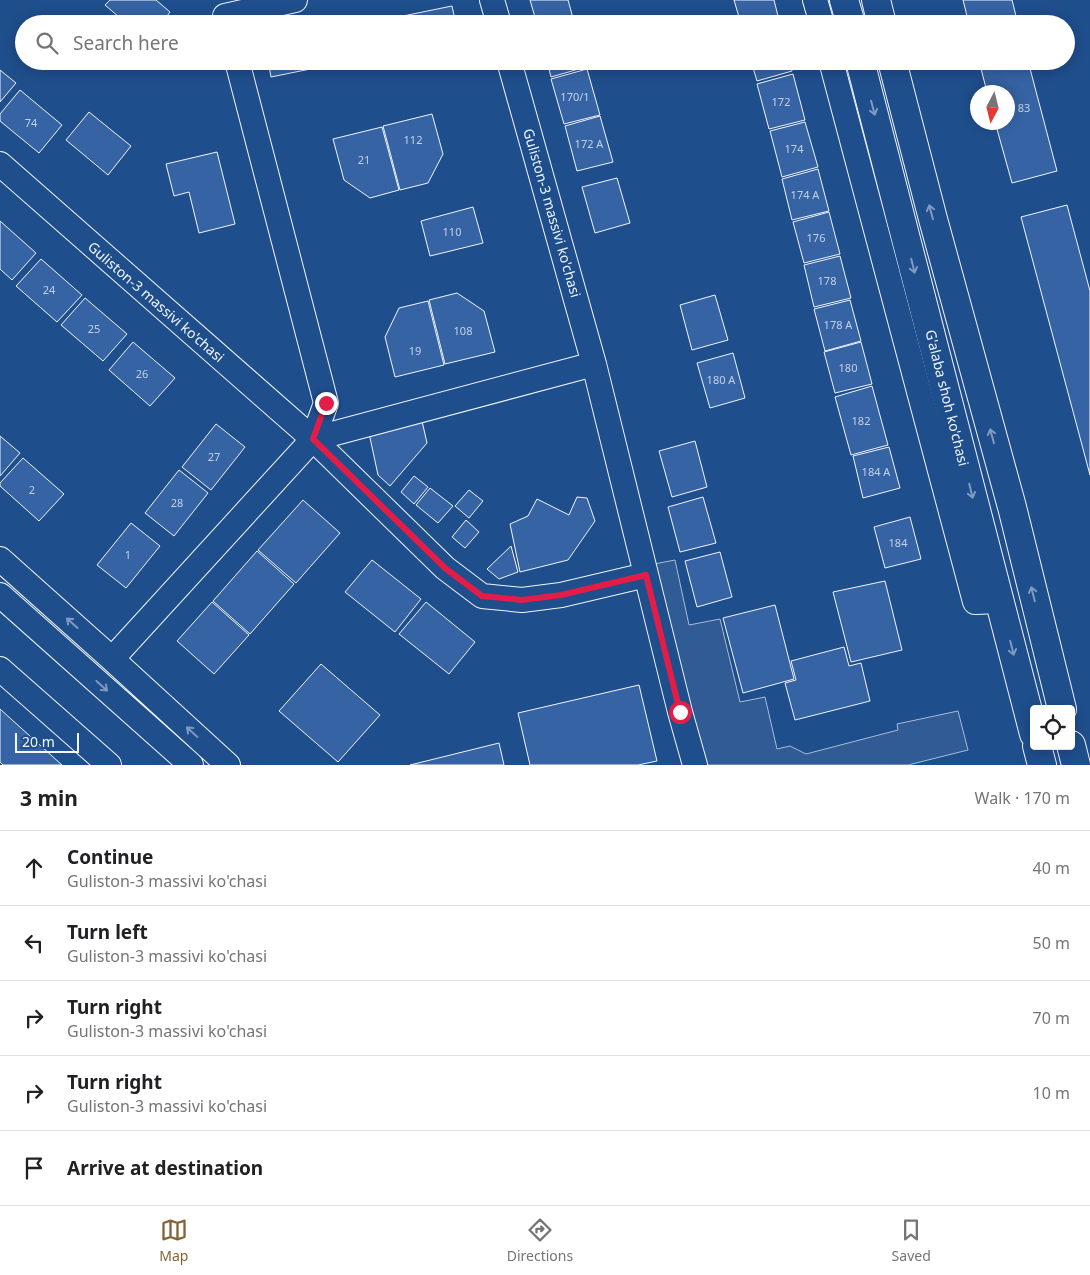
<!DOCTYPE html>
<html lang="en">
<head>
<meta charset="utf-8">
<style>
  :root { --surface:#fff; --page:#f2f2f2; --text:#202124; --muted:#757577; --line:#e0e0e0; --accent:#846436 }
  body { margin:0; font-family:"Noto Sans",sans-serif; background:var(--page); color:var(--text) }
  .controls { position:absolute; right:15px; bottom:15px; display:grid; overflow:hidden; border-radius:5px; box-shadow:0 2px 12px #0003 }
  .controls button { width:45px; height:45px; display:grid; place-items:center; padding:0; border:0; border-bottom:1px solid var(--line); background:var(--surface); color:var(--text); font:25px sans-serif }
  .compass { position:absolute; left:970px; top:85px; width:45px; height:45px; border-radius:50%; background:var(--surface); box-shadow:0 2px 12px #0003; rotate:187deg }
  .scale { position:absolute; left:15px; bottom:12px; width:64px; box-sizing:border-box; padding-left:5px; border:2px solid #f2f6ff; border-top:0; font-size:14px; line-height:18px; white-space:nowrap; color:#f2f6ff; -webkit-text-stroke:4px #1f4e8c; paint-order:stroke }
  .stop { position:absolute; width:15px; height:15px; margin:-11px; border:4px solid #e11d48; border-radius:50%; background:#fff }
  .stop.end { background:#e11d48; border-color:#fff; box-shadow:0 1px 5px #0008 }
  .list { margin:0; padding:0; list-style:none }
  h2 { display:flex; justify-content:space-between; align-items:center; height:65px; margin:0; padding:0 20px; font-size:21px }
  h2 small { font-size:16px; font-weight:400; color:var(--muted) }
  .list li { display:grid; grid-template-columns:32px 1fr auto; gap:15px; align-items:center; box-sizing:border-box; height:75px; padding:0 20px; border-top:1px solid var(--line) }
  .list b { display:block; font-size:19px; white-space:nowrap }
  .list p { margin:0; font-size:16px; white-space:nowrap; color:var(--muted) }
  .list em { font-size:16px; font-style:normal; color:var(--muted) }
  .icon { flex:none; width:28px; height:28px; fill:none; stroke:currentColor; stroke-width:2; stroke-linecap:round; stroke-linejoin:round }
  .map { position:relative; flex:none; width:1090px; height:765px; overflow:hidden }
  .search { position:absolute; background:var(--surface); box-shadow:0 2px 12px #0003; left:15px; right:15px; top:15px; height:55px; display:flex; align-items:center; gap:12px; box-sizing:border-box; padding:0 18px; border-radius:28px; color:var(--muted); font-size:19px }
  .sheet { height:440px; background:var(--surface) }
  nav { display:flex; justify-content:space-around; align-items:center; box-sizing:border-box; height:70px; border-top:1px solid var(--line); background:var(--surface); font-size:14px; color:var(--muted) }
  nav a { display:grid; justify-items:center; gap:2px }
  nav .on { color:var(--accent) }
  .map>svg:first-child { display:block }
  .parking { fill:#305b95; stroke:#a8bbd7 }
  .building { fill:#3563a3; stroke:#f2f6ff }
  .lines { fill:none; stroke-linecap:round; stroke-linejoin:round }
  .minor-casing { stroke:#f2f6ff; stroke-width:26 }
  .major-casing { stroke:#f2f6ff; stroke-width:30 }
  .minor { stroke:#1f4e8c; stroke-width:24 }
  .major { stroke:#1f4e8c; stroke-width:28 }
  .oneway { stroke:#7e9ac0 }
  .route { stroke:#e11d48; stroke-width:6 }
  .labels { text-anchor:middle; stroke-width:4; stroke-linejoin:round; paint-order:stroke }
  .number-label { font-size:11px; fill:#c3d1e8 }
  .street-label { font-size:14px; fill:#f2f6ff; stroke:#1f4e8c }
</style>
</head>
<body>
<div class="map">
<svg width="1090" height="765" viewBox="0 0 1090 765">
  <rect width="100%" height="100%" fill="#1f4e8c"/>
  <path class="parking" d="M675,560L689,625L720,619L740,702L765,697L777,749L790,746L806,754L898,730L897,724L958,711L968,750L908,765H706L654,564Z"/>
  <path class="building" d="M110,0H156L170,12L161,24H127L105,5Z
    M530,0H568L573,18L552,24H537Z
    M734,0H774L780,24H741Z
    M963,0H1012L1018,24H969Z
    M452,6L456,24H399L398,17Z
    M383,18L384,24H354Z
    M268,61H324L325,66L271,77Z
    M547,61H585L586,67L551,77Z
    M751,61H790L792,71L757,81Z
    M979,61H1028L1057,171L1012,183L995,122H1008V92H987Z
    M587,69L600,115L564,124L551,79Z
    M0,70L16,83L0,102Z
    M793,74L805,120L769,129L757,84Z
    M20,90L62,125L39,153L0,121V114Z
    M89,112L131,146L108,175L66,140Z
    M432,114L443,154L428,183L400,190L383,126Z
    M600,116L613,162L577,171L565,126Z
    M805,122L818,167L782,177L770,131Z
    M382,127L399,190L370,198L344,180L333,139Z
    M217,152L235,224L199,233L189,192L174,196L166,164Z
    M818,169L829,211L792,220L782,179Z
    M617,178L630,223L595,233L582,187Z
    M1067,205L1090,291V475L1021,217Z
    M473,207L483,243L430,256L421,221Z
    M829,212L840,254L804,263L793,222Z
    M0,221L36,253L12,280L0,269Z
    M840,256L851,298L814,307L804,265Z
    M41,259L82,295L57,322L16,286Z
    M457,293L484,311L495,352L445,364L429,300Z
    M715,295L728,340L692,350L680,305Z
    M85,298L127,334L103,361L61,325Z
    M850,300L861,341L825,351L814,309Z
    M428,301L444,365L395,377L385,337L399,308Z
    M133,342L175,378L150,406L109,370Z
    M861,342L872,384L835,393L824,352Z
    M733,353L745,398L710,408L697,363Z
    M872,386L888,445L851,455L835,397Z
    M422,421L427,443L390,486L378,475L369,433Z
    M216,424L245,447L211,490L182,467Z
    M0,436L20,453L0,476Z
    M695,441L707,487L672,497L659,451Z
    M889,447L900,488L863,498L853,456Z
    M23,458L64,494L39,521L0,486V483Z
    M179,470L208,493L174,536L145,513Z
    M414,476L428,487L414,504L401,492Z
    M430,488L453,506L438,523L416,505Z
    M469,490L483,501L469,518L455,506Z
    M577,497L587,498L595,521L568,560L520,572L510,524L528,516L537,499L569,515Z
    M703,497L716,543L680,552L668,507Z
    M303,500L340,533L296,583L258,550Z
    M910,517L921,559L885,568L874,527Z
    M466,520L479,532L465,548L452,537Z
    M131,523L160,546L126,588L97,565Z
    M511,546L518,572L499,579L487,569Z
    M257,551L294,584L250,634L213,601Z
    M720,552L732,597L697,607L685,561Z
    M372,560L421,599L395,632L345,592Z
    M885,581L902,650L851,662L833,592Z
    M212,602L249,635L214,674L177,641Z
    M426,602L475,642L449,674L399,634Z
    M775,605L794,679L743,693L723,618Z
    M844,647L849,666L861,663L870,701L795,720L785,683L796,680L791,661Z
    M321,664L380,715L338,762L279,711Z
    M639,685L657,761L638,765H530L518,713Z
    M0,709L62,765H3L0,762Z
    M499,743L504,765H410Z"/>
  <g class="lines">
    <defs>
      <path id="minor" d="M492,0L499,24
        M815,0L822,24
        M225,16L295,0
        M509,61L594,364L680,712L695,765
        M831,61L975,602L999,601
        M0,164L313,439L445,568L482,596L522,600L561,595L646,575
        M313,439L594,364
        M0,559L112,659L228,765
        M0,595L191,765
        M112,659L313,439L326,403L237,61
        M0,669L109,765"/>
      <path id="major" d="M844,0L851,24
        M876,0L882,24
        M860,61L1034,734
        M892,61L933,219L1012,507L1062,709
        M1071,745L1076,765
        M1037,746L1042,765"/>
    </defs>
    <use href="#minor" class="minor-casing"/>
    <use href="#major" class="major-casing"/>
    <use href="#minor" class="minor"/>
    <use href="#major" class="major"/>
  </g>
  <defs><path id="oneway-shaft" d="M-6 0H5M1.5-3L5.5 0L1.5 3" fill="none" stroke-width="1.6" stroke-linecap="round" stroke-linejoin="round" transform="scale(1.25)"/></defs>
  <g class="oneway">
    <use href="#oneway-shaft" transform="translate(873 108) rotate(75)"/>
    <use href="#oneway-shaft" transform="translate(931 212) rotate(-105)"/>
    <use href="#oneway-shaft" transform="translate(913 266) rotate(76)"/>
    <use href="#oneway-shaft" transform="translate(992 436) rotate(-105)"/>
    <use href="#oneway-shaft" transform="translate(971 491) rotate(76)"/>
    <use href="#oneway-shaft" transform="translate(1033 594) rotate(-104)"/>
    <use href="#oneway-shaft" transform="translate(72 623) rotate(-138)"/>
    <use href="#oneway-shaft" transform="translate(1012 648) rotate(76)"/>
    <use href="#oneway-shaft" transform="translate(102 686) rotate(42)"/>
    <use href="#oneway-shaft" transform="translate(192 732) rotate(-137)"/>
  </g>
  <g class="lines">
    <path class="route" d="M326,403L313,439L445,568L482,596L522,600L561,595L646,575L680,712"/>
  </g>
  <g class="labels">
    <g class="number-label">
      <text x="575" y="101">170/1</text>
      <text x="781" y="106">172</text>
      <text x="1024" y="112">83</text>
      <text x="31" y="127">74</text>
      <text x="413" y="144">112</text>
      <text x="589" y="148">172 А</text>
      <text x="794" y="153">174</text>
      <text x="364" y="164">21</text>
      <text x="805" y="199">174 А</text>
      <text x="452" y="236">110</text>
      <text x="816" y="242">176</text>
      <text x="827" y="285">178</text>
      <text x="49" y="294">24</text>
      <text x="838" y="329">178 А</text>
      <text x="94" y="333">25</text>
      <text x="463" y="335">108</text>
      <text x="415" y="355">19</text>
      <text x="848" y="372">180</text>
      <text x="142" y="378">26</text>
      <text x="721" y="384">180 А</text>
      <text x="861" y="425">182</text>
      <text x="214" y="461">27</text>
      <text x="876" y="476">184 А</text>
      <text x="32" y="494">2</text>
      <text x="177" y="507">28</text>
      <text x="898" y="547">184</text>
      <text x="128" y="559">1</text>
    </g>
    <g class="street-label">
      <text transform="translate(552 213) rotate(74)" y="5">Guliston-3 massivi ko'chasi</text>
      <text transform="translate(156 302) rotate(41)" y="5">Guliston-3 massivi ko'chasi</text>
      <text transform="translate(947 398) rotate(76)" y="5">G'alaba shoh ko'chasi</text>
    </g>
  </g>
</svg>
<div class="controls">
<button><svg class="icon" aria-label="locate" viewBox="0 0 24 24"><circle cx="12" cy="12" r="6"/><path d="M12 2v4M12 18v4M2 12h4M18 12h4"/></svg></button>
</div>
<svg class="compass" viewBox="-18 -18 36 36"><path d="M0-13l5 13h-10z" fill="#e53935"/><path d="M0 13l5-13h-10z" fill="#757577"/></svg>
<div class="scale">20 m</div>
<div class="stop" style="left:680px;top:712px"></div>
<div class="stop end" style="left:326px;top:403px"></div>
<div class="search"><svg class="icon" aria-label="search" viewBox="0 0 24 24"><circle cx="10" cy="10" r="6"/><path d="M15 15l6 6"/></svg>Search here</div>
</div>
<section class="sheet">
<h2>3 min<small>Walk · 170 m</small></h2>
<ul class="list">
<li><svg class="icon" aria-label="ahead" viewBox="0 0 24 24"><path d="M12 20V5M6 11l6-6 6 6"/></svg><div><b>Continue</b><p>Guliston-3 massivi ko'chasi</p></div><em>40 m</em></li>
<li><svg class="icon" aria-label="left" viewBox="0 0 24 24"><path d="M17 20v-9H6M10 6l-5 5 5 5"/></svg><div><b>Turn left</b><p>Guliston-3 massivi ko'chasi</p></div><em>50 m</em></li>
<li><svg class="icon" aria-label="right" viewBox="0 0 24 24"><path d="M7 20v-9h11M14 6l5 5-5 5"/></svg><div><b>Turn right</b><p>Guliston-3 massivi ko'chasi</p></div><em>70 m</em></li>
<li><svg class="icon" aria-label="right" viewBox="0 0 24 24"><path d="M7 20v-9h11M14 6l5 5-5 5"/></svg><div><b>Turn right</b><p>Guliston-3 massivi ko'chasi</p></div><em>10 m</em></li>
<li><svg class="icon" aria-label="arrive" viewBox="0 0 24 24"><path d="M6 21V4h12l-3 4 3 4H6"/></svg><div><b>Arrive at destination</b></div></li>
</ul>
</section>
<nav>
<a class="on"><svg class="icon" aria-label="map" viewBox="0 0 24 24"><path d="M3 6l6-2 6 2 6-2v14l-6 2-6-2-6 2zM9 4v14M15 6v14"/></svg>Map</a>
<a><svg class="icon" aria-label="directions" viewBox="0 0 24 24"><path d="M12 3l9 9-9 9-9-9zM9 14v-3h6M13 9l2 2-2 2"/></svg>Directions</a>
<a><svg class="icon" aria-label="saved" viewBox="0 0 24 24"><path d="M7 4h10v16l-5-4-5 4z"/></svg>Saved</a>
</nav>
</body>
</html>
